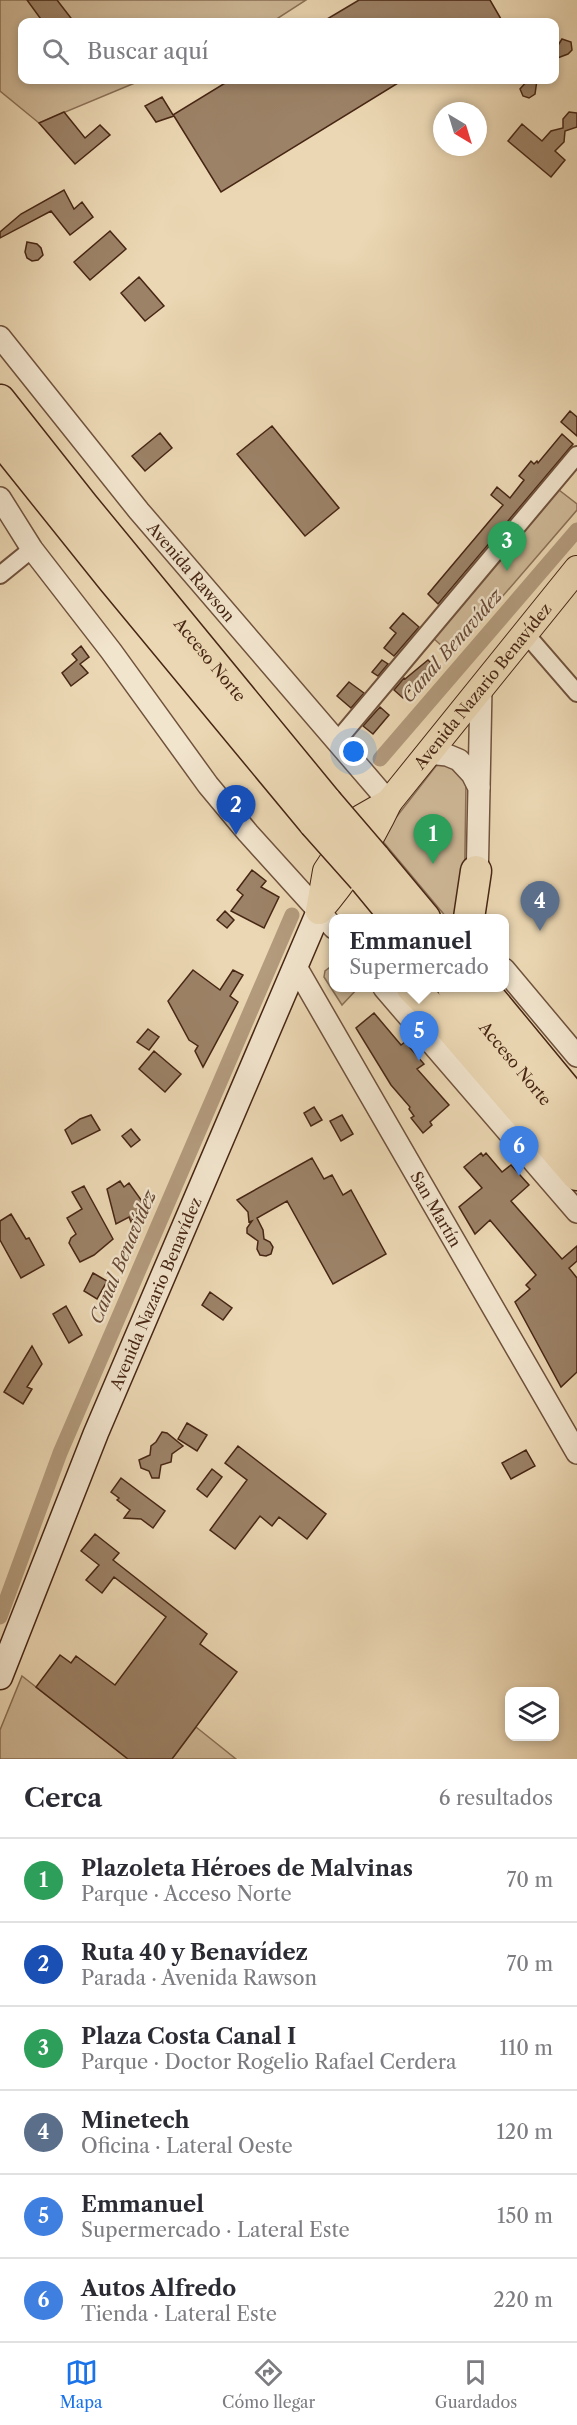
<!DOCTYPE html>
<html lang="es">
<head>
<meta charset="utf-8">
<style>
  :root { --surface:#fff; --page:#f2f2f3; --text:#2b2b33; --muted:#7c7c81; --line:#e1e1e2; --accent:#1a73e8 }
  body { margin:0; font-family:"Libre Caslon Text",serif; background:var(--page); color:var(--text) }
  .controls { position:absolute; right:18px; bottom:18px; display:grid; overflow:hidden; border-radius:12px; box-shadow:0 3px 9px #0003 }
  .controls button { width:54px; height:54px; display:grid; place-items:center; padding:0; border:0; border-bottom:2px solid var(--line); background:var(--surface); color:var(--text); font:30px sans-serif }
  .compass { position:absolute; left:433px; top:102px; width:54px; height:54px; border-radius:50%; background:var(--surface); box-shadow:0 3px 9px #0003; rotate:142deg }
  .you { position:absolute; left:354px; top:752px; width:21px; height:21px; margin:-15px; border:4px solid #fff; border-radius:50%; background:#1a73e8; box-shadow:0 0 0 9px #1a73e833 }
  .badge { display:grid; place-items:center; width:39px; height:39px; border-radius:50%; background:var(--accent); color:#fff; font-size:20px; font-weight:700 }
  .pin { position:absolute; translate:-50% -50px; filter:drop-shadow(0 2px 3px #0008) }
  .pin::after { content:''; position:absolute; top:32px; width:21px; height:18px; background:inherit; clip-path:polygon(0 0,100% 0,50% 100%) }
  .popup { position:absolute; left:329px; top:914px; width:180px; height:78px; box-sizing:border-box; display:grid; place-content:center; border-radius:12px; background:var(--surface); filter:drop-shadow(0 2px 4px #0005); font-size:20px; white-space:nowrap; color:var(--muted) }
  .popup b { font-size:22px; color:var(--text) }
  .popup::after { content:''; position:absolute; left:50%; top:100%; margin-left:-12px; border:12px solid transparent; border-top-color:var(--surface) }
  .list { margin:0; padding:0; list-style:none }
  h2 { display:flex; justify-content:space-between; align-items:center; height:78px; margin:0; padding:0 24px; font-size:26px }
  h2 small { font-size:20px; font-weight:400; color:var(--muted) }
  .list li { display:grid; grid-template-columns:39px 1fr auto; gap:18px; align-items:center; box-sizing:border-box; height:84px; padding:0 24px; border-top:2px solid var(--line) }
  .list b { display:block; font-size:22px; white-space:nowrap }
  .list p { margin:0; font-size:20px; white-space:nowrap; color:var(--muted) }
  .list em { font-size:20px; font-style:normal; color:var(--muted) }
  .icon { flex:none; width:33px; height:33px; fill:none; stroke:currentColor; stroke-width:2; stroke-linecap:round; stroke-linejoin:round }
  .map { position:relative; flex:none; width:577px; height:1759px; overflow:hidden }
  .search { position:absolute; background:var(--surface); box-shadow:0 3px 9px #0003; left:18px; right:18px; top:18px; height:66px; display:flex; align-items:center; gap:15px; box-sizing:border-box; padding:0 21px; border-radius:12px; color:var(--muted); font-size:22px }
  .sheet { height:582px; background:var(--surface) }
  nav { display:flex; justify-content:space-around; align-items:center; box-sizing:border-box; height:84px; border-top:2px solid var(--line); background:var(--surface); font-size:16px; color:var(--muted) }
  nav a { display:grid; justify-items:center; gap:3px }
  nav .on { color:var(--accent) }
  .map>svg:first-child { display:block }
  .green { fill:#cfb998; stroke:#8b7056; stroke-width:1.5 }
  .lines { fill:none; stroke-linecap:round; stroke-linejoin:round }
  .canal { stroke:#b39b7d; stroke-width:15 }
  .building { fill:#9c8267; stroke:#472614; stroke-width:1.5 }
  .minor-casing { stroke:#70523c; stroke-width:20 }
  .tertiary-casing { stroke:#70523c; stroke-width:24 }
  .secondary-casing { stroke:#472614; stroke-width:27 }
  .primary-casing { stroke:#472614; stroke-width:28 }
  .motorway-casing { stroke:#472614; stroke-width:33 }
  .minor { stroke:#f2e5ce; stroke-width:16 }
  .tertiary { stroke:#f2e5ce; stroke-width:21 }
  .secondary { stroke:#f2e5ce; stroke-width:24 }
  .primary { stroke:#ebd7b3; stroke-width:26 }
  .motorway { stroke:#ebd7b3; stroke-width:30 }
  .motorway-bridge-casing { stroke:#472614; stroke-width:33; stroke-linecap:butt }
  .motorway-bridge { stroke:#ebd7b3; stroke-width:30 }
  .labels { text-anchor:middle; stroke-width:4.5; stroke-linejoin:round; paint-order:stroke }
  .street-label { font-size:16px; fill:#472614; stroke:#f2e5ce }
  .water-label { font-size:18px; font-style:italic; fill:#674934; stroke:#f2e5ce }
</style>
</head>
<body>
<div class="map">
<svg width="577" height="1759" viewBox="0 0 577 1759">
  <rect width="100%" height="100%" fill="#ebd7b3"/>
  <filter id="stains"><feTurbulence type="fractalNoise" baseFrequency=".00333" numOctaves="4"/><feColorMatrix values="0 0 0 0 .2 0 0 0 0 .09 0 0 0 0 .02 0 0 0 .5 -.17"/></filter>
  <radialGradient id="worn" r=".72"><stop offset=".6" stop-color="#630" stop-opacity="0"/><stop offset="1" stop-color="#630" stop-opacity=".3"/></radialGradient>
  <path class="green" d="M0,0H306L272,22H22V80H142L39,123L0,91Z
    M559,490L577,504V510L452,655L433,638Z
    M441,764H447L466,781L464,918H447L380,838L436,766Z
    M333,965L334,988H358L342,1005L324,977L325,971Z
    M22,1676L128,1759H0V1730Z
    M196,1727L236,1759H172Z"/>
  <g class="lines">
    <path class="canal" d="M380,759L577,530
      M0,1617L60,1453L292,915"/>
  </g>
  <path class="building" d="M27,0H57L74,22H43Z
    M359,0H490L501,19L495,22H322Z
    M562,39L571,42L572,50L568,54L555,59V50Z
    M230,80H403L221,192L174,116L156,122L145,106L162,97L173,115Z
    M528,80H537L535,94L529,98L523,96L520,89Z
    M64,112L85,138L100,125L110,135L75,164L39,123Z
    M569,112L577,113V127L565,131L564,142L555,151L565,160L551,177L508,141L522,124L542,141L551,131L563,128V119Z
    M64,190L74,209L82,202L93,217L70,235L51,211L0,238V232L21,214Z
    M110,231L126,249L90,280L74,262Z
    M27,242L37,244L41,248L43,255L38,260L32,261L27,258L25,252Z
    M139,277L164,306L145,321L121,293Z
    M570,411L577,417V436L561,422Z
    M272,426L339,508L305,536L237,454Z
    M160,433L172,448L145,471L132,456Z
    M562,434L573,444L438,604L428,594L503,505L491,495L497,487L510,498L524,480L519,476L531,461L534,464L537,461L538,463Z
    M403,613L419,627L394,656L384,648L396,633L390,628Z
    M81,646L89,657L80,664L88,673L71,686L62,673L77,660L72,654Z
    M382,660L388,664L378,676L372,672Z
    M428,660L432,664L403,698L394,690L404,678L405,679Z
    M349,682L364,693L351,708L337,696Z
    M380,707L389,715L373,734L363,726Z
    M252,870L266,881L261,887L279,897L264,928L231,911L243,895L237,890Z
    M225,911L234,920L227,928L217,920Z
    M193,970L220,990L233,970L243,975L230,996L238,1002L203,1067L195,1051L198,1046L189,1040L168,1001Z
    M374,1013L401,1045L405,1042L424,1064L417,1069L449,1105L430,1122L432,1125L423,1133L411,1118L414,1116L409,1109L410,1107L391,1085L356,1028Z
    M148,1029L159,1037L149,1050L137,1042Z
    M154,1051L181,1074L165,1092L139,1069Z
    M314,1107L322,1120L311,1126L304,1113Z
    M91,1115L100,1130L72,1144L65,1130L80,1119Z
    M342,1115L353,1134L341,1141L330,1121Z
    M131,1129L140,1140L131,1147L122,1136Z
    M481,1153L483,1156L486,1153L502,1172L511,1165L529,1185L511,1201L562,1259L577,1246V1261L569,1268L577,1278V1372L561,1387L515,1302L530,1289L526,1285L536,1275L490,1220L475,1234L459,1207L482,1188L464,1167Z
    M312,1158L324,1179L332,1175L343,1195L351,1190L386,1254L333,1284L287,1201L257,1218L263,1230L264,1239L270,1242L273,1247L271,1254L266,1256L260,1255L257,1249L258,1241L247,1233V1228L252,1221L249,1222L248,1212L237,1200Z
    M120,1181L124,1187L129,1183L144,1204L131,1222L129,1217L116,1224L107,1189Z
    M84,1186L113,1239L94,1255L80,1262L69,1243L71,1238L76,1234L67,1218L82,1209L72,1192Z
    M11,1214L26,1239L29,1238L44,1265L21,1278L0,1240V1221Z
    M93,1273L107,1281L97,1299L84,1291Z
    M210,1292L232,1308L223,1320L202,1305Z
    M66,1306L82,1335L69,1343L53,1314Z
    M32,1346L42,1364L27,1387L32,1389L23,1404L4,1392Z
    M187,1423L207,1435L197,1451L178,1439Z
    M162,1432L167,1433L183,1446L172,1454L171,1462L161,1465L159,1478H152L149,1471L141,1468L139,1460L150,1455L151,1446L156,1442Z
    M238,1446L326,1514L307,1539L279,1517L272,1526L260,1516L235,1549L210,1530L247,1480L225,1463Z
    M526,1450L535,1466L511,1479L502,1463Z
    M212,1469L222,1477L207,1497L197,1489Z
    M121,1478L165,1511L153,1528L141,1519L124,1518L130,1510L117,1500L119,1498L111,1492Z
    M95,1534L119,1553L113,1560L207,1634L200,1644L237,1672L172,1759H128L36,1687L60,1655L71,1663L76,1656L115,1685L166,1617L114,1577L102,1593L86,1580L99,1565L81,1551Z"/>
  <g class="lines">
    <defs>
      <path id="minor" d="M0,575L32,549
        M525,633L577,693
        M337,741L577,455"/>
      <g id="tertiary">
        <path id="s1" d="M0,337L139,511L389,802"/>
        <path d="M0,498L32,549L111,651L208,785L248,833L334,928"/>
        <path d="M428,753L447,755L459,760L472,774L479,788L477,885"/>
        <path d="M479,788L481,688"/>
        <path id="s2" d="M295,965L577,1453"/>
        <path d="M504,969L577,1056"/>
        <path d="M384,988L577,1212"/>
      </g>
      <g id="secondary">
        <path id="s3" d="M0,1677L96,1433L319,911"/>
      </g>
      <g id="primary">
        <path id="s4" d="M319,911C348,878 370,842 389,802L577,569"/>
        <path d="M319,911L326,871L361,818L389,802"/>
      </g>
      <g id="motorway">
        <path id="s5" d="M0,400L83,505L327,802"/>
        <path d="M0,439L112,579L314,823"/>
        <path d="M375,858L425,918"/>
        <path d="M363,878L396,918"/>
        <path d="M469,918L476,871"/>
        <path d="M412,988L441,1017L577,1175"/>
        <path id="s6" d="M453,988L577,1138"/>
        <path d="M482,988L577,1103"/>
      </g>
    </defs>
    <use href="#minor" class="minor-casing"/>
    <use href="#tertiary" class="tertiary-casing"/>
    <use href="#secondary" class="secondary-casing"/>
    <use href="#primary" class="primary-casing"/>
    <use href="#motorway" class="motorway-casing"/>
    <use href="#minor" class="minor"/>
    <use href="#tertiary" class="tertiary"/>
    <use href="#secondary" class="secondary"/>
    <use href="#primary" class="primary"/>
    <use href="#motorway" class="motorway"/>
    <defs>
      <path id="motorway-bridge" d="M327,802L375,858
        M314,823L363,878"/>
    </defs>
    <use href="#motorway-bridge" class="motorway-bridge-casing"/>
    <use href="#motorway-bridge" class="motorway-bridge"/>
  </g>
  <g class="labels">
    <g class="street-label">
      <text dy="6" stroke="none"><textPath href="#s1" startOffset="303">Avenida Rawson</textPath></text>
      <text dy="6" stroke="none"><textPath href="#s5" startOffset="334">Acceso Norte</textPath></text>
      <text dy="6" stroke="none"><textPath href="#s4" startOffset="279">Avenida Nazario Benavídez</textPath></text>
      <text dy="6" stroke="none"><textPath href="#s6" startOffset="98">Acceso Norte</textPath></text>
      <text dy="6" stroke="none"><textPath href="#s2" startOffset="282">San Martín</textPath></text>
      <text dy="6" stroke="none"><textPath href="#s3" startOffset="414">Avenida Nazario Benavídez</textPath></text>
    </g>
    <g class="water-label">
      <text transform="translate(452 646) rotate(-49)" y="6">Canal Benavídez</text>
      <text transform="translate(123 1257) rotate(-67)" y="6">Canal Benavídez</text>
    </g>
  </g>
  <rect width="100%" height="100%" filter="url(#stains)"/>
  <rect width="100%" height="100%" fill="url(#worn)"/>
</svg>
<div class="controls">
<button><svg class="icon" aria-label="layers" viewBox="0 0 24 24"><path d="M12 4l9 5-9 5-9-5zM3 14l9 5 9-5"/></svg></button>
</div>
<svg class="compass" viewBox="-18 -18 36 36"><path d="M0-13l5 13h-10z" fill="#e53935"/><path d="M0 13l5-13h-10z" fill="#7c7c81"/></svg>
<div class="you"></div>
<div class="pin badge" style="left:433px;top:864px;background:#2e9e5b">1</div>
<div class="pin badge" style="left:236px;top:835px;background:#1a4fb4">2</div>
<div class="pin badge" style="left:507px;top:571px;background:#2e9e5b">3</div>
<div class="pin badge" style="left:540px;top:931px;background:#5c6f8a">4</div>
<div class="pin badge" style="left:419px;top:1061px;background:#3f7fe0">5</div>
<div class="popup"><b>Emmanuel</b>Supermercado</div>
<div class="pin badge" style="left:519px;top:1176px;background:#3f7fe0">6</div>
<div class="search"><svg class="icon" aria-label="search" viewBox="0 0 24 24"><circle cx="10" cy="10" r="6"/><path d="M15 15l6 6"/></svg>Buscar aquí</div>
</div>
<section class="sheet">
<h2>Cerca<small>6 resultados</small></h2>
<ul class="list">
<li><span class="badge" style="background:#2e9e5b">1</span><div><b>Plazoleta Héroes de Malvinas</b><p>Parque · Acceso Norte</p></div><em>70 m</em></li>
<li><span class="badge" style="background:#1a4fb4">2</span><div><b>Ruta 40 y Benavídez</b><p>Parada · Avenida Rawson</p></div><em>70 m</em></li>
<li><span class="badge" style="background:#2e9e5b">3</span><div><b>Plaza Costa Canal I</b><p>Parque · Doctor Rogelio Rafael Cerdera</p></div><em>110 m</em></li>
<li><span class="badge" style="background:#5c6f8a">4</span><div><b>Minetech</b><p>Oficina · Lateral Oeste</p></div><em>120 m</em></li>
<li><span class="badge" style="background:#3f7fe0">5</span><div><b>Emmanuel</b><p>Supermercado · Lateral Este</p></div><em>150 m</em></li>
<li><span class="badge" style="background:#3f7fe0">6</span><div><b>Autos Alfredo</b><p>Tienda · Lateral Este</p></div><em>220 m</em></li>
</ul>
</section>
<nav>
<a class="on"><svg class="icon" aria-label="map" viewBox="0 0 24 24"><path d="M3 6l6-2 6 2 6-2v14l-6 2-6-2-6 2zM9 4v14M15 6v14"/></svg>Mapa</a>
<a><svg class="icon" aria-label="directions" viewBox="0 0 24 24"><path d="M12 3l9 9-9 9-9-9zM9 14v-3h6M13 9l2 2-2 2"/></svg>Cómo llegar</a>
<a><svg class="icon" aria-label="saved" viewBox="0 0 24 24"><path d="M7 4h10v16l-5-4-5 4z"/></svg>Guardados</a>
</nav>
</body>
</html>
